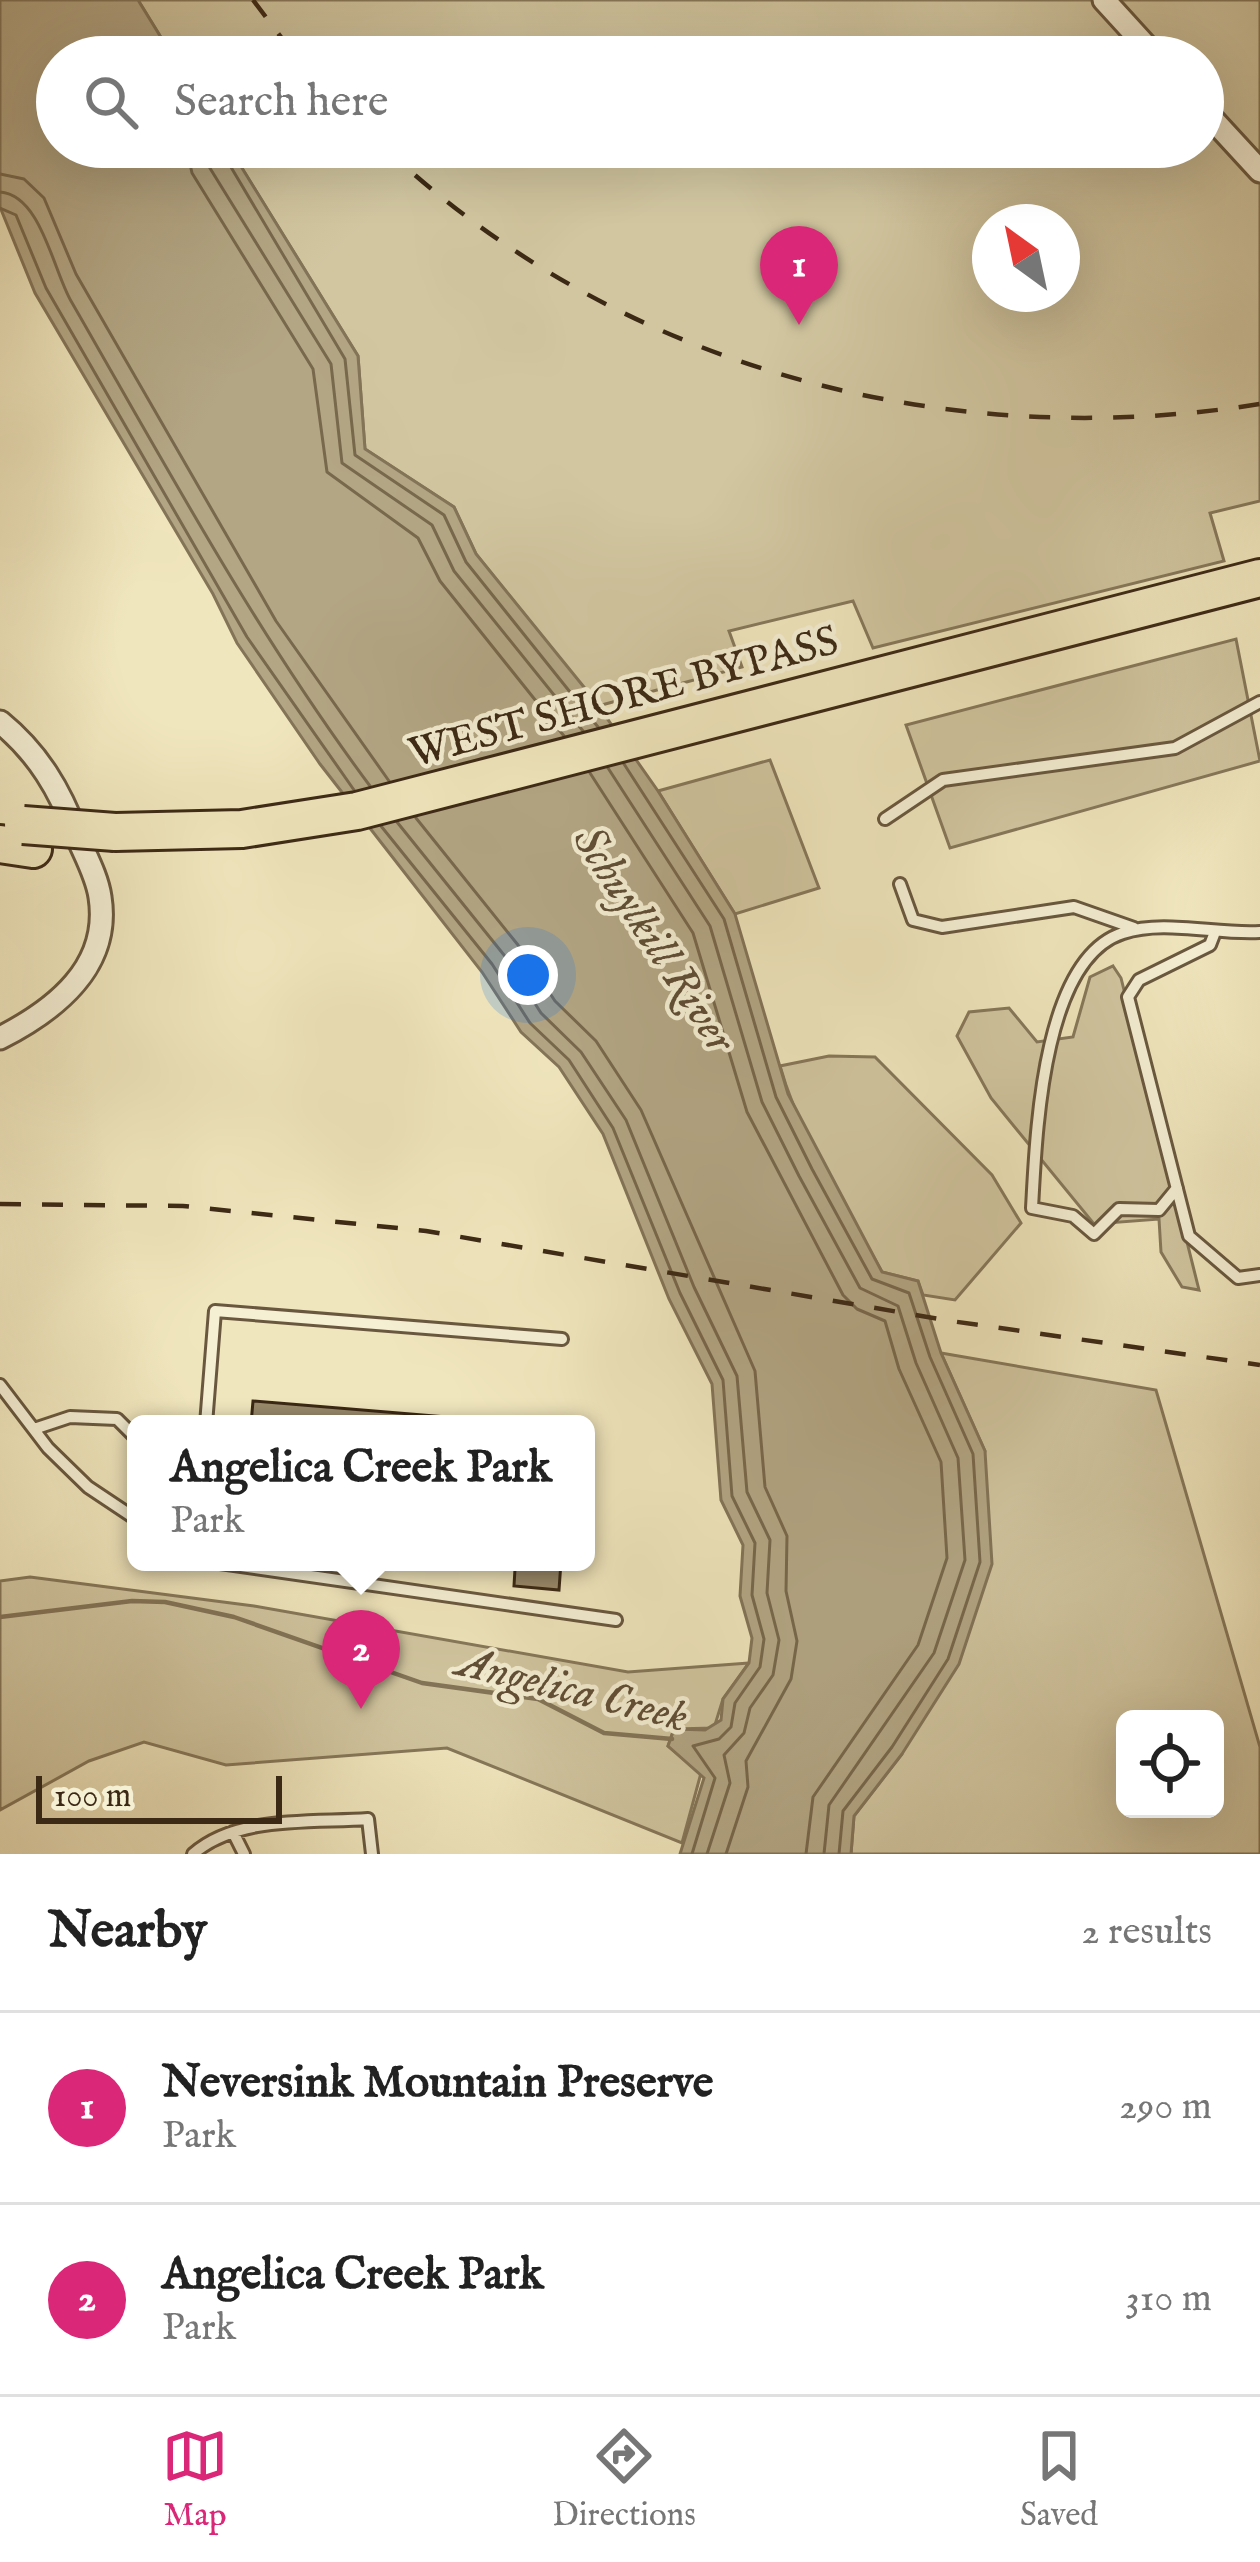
<!DOCTYPE html>
<html lang="en">
<head>
<meta charset="utf-8">
<style>
  :root { --surface:#fff; --page:#f2f2f2; --text:#222; --muted:#767676; --line:#e0e0e0; --accent:#db2777 }
  body { margin:0; font-family:"IM FELL English",serif; background:var(--page); color:var(--text) }
  .controls { position:absolute; right:36px; bottom:36px; display:grid; overflow:hidden; border-radius:18px; box-shadow:0 12px 48px #0002 }
  .controls button { width:108px; height:108px; display:grid; place-items:center; padding:0; border:0; border-bottom:3px solid var(--line); background:var(--surface); color:var(--text); font:60px sans-serif }
  .compass { position:absolute; left:972px; top:204px; width:108px; height:108px; border-radius:50%; background:var(--surface); box-shadow:0 12px 48px #0002; rotate:327deg }
  .scale { position:absolute; left:36px; bottom:30px; width:246px; box-sizing:border-box; padding-left:12px; border:6px solid #3c2915; border-top:0; font-size:33px; line-height:42px; white-space:nowrap; color:#3c2915; -webkit-text-stroke:9px #f5efd4; paint-order:stroke }
  .you { position:absolute; left:528px; top:975px; width:42px; height:42px; margin:-30px; border:9px solid #fff; border-radius:50%; background:#1a73e8; box-shadow:0 0 0 18px #1a73e833 }
  .badge { display:grid; place-items:center; width:78px; height:78px; border-radius:50%; background:var(--accent); color:#fff; font-size:39px; font-weight:700 }
  .pin { position:absolute; translate:-50% -99px; filter:drop-shadow(0 3px 6px #0008) }
  .pin::after { content:''; position:absolute; top:63px; width:42px; height:36px; background:inherit; clip-path:polygon(0 0,100% 0,50% 100%) }
  .popup { position:absolute; left:127px; top:1415px; width:468px; height:156px; box-sizing:border-box; display:grid; place-content:center; border-radius:18px; background:var(--surface); filter:drop-shadow(0 3px 9px #0005); font-size:39px; white-space:nowrap; color:var(--muted) }
  .popup b { font-size:45px; color:var(--text) }
  .popup::after { content:''; position:absolute; left:50%; top:100%; margin-left:-24px; border:24px solid transparent; border-top-color:var(--surface) }
  .list { margin:0; padding:0; list-style:none }
  h2 { display:flex; justify-content:space-between; align-items:center; height:156px; margin:0; padding:0 48px; font-size:51px }
  h2 small { font-size:39px; font-weight:400; color:var(--muted) }
  .list li { display:grid; grid-template-columns:78px 1fr auto; gap:36px; align-items:center; box-sizing:border-box; height:192px; padding:0 48px; border-top:3px solid var(--line) }
  .list b { display:block; font-size:45px; white-space:nowrap }
  .list p { margin:0; font-size:39px; white-space:nowrap; color:var(--muted) }
  .list em { font-size:39px; font-style:normal; color:var(--muted) }
  .icon { flex:none; width:66px; height:66px; fill:none; stroke:currentColor; stroke-width:2; stroke-linecap:round; stroke-linejoin:round }
  .map { position:relative; flex:none; width:1260px; height:1854px; overflow:hidden }
  .search { position:absolute; background:var(--surface); box-shadow:0 12px 48px #0002; left:36px; right:36px; top:36px; height:132px; display:flex; align-items:center; gap:30px; box-sizing:border-box; padding:0 42px; border-radius:66px; color:var(--muted); font-size:45px }
  .sheet { height:540px; background:var(--surface) }
  nav { display:flex; justify-content:space-around; align-items:center; box-sizing:border-box; height:168px; border-top:3px solid var(--line); background:var(--surface); font-size:33px; color:var(--muted) }
  nav a { display:grid; justify-items:center; gap:6px }
  nav .on { color:var(--accent) }
  .map>svg:first-child { display:block }
  .green { fill:#d1c6a0; stroke:#86785a; stroke-width:3; fill-rule:evenodd }
  .water { fill:#b3a684; stroke:#837458; stroke-width:3 }
  .lines { fill:none; stroke-linecap:round; stroke-linejoin:round }
  .shore { stroke:#78684c; stroke-width:3 }
  .stream { stroke:#837458; stroke-width:4.5 }
  .building { fill:#9a8b6c; stroke:#3c2915; stroke-width:3 }
  .lane-casing { stroke:#69583f; stroke-width:16 }
  .street-casing { stroke:#69583f; stroke-width:27 }
  .highway-casing { stroke:#3c2915; stroke-width:42 }
  .lane { stroke:#f5efd4; stroke-width:10 }
  .street { stroke:#f5efd4; stroke-width:21 }
  .highway { stroke:#f0e6bd; stroke-width:36 }
  .rail { stroke:#3c2915; stroke-width:4.5; stroke-dasharray:21 21; stroke-linecap:butt }
  .highway-bridge-casing { stroke:#3c2915; stroke-width:42; stroke-linecap:butt }
  .highway-bridge { stroke:#f0e6bd; stroke-width:36 }
  .labels { text-anchor:middle; stroke-width:9; stroke-linejoin:round; paint-order:stroke }
  .street-label { font-size:42px; fill:#3c2915; stroke:#f5efd4 }
  .water-label { font-size:45px; font-style:italic; fill:#604e36; stroke:#f5efd4 }
</style>
</head>
<body>
<div class="map">
<svg width="1260" height="1854" viewBox="0 0 1260 1854">
  <rect width="100%" height="100%" fill="#f0e6bd"/>
  <filter id="stains"><feTurbulence type="fractalNoise" baseFrequency=".00167" numOctaves="4"/><feColorMatrix values="0 0 0 0 .2 0 0 0 0 .09 0 0 0 0 .02 0 0 0 .5 -.17"/></filter>
  <radialGradient id="worn" r=".72"><stop offset=".6" stop-color="#630" stop-opacity="0"/><stop offset="1" stop-color="#630" stop-opacity=".3"/></radialGradient>
  <path class="green" d="M138,0H1260V501L1210,513L1224,561L873,648L853,601L729,631L742,667L598,706L476,554L454,507L365,449L358,356L229,147H1203V57H173ZM990,222H1062V294H990Z
    M1236,639L1260,761L950,848L906,725Z
    M770,760L819,888L735,914L658,791Z
    M1113,966L1121,978L1199,1290L1182,1287L1161,1252L1159,1219L1094,1224L991,1098L957,1036L969,1012L1009,1008L1037,1042L1073,1037L1090,977Z
    M829,1056L875,1057L992,1175L1021,1223L955,1300L923,1295L918,1281L882,1272C846,1206 800,1138 780,1066Z
    M941,1353L1156,1390L1260,1747V1854H851L854,1816L902,1754L985,1451ZM1125,1719H1215V1809H1125Z
    M30,1577L254,1606L628,1672L749,1663L723,1699L714,1728L674,1729L668,1746L701,1773L682,1843L447,1748L226,1765L144,1742L89,1761L0,1810V1581Z"/>
  <path class="water" d="M0,0H138L173,57H57V147H229L358,356L365,449L454,507L476,554L592,697L658,791L735,914L788,1094L882,1272L918,1281L941,1353L985,1451L992,1564L959,1664L902,1754L854,1816L851,1854H680L704,1778L668,1746L674,1729L705,1730L721,1720L723,1699L749,1663L752,1638L740,1596L743,1545L721,1500L712,1384L669,1299L603,1134L559,1067L521,1032L482,972L320,764L237,643L213,594L35,293L0,207Z"/>
  <g class="lines">
    <path class="shore" d="M186,147L192,173L313,369L327,472L418,538L440,581L564,736
      M204,147L208,165L331,364L342,463L432,525L454,571L583,731
      M219,147L345,359L355,455L444,515L466,562L598,727
      M0,174L24,179L44,198L76,274L276,621L389,781
      M0,192C41,195 53,270 71,301C166,466 256,633 370,786
      M0,208L16,215L46,288L247,637L354,790
      M624,764L724,919L776,1097L812,1169L872,1279L909,1293L930,1357L973,1454L980,1562L948,1659L892,1747L843,1811L839,1854
      M608,768L710,926L762,1102L799,1176L860,1288L898,1306L916,1363L958,1458L965,1560L934,1653L829,1805L824,1854
      M590,773L693,933L747,1112L843,1295L857,1309L885,1321L899,1369L941,1462L947,1558L918,1645L813,1797L806,1854
      M416,818L518,945L555,1001L596,1041L641,1110L755,1371L765,1487L787,1536L786,1591L797,1641L791,1679L746,1761L748,1787L726,1854
      M397,822L504,955L541,1013L581,1052L626,1120L694,1287L737,1376L747,1492L770,1540L767,1593L779,1640L773,1675L750,1708L744,1733L724,1755L730,1783L707,1854
      M381,826L492,964L530,1023L569,1060L613,1128L680,1293L723,1380L732,1496L755,1543L752,1595L764,1639L760,1667L735,1703L731,1727L719,1739L693,1746L715,1778L692,1854"/>
    <path class="stream" d="M0,1617L132,1601L165,1602L234,1617L422,1683L538,1699L604,1733L672,1739"/>
  </g>
  <path class="building" d="M253,1401L495,1421L528,1424H251Z
    M429,1562H561L559,1590L514,1586L515,1569Z"/>
  <g class="lines">
    <defs>
      <path id="lane" d="M885,819L943,780L1175,748L1260,702
        M900,884L913,920L942,927L1074,907L1134,928
        M1215,932L1210,945L1139,980L1128,997L1189,1236L1238,1278L1260,1275
        M1177,1188L1159,1210L1119,1209L1094,1234L1073,1216L1032,1208C1036,1139 1041,959 1123,933C1164,919 1217,935 1260,932
        M0,1385L48,1448L88,1487L136,1519
        M206,1424L215,1311L562,1339
        M34,1429L70,1417L117,1419L136,1438
        M213,1562L616,1620
        M233,1832L244,1854
        M193,1854C237,1815 313,1823 368,1819L372,1854"/>
      <path id="street" d="M1104,0L1156,57
        M1203,109L1260,171
        M0,722C38,753 60,790 77,836C85,855 97,876 100,897C111,967 55,1010 0,1038"/>
      <path id="highway" d="M115,832L242,829L357,811L1260,578
        M0,844L33,849"/>
    </defs>
    <use href="#lane" class="lane-casing"/>
    <use href="#street" class="street-casing"/>
    <use href="#highway" class="highway-casing"/>
    <use href="#lane" class="lane"/>
    <use href="#street" class="street"/>
    <use href="#highway" class="highway"/>
    <path class="rail" d="M253,0L296,57
      M384,147C619,369 945,454 1260,404
      M0,1204L183,1206L426,1231L951,1321L1260,1365"/>
    <defs>
      <path id="highway-bridge" d="M23,825L115,832"/>
    </defs>
    <use href="#highway-bridge" class="highway-bridge-casing"/>
    <use href="#highway-bridge" class="highway-bridge"/>
  </g>
  <g class="labels">
    <g class="street-label">
      <text transform="translate(623 695) rotate(-15)" y="15">WEST SHORE BYPASS</text>
    </g>
    <g class="water-label">
      <text transform="translate(656 938) rotate(57)" y="16">Schuylkill River</text>
      <text transform="translate(573 1687) rotate(14)" y="16">Angelica Creek</text>
    </g>
  </g>
  <rect width="100%" height="100%" filter="url(#stains)"/>
  <rect width="100%" height="100%" fill="url(#worn)"/>
</svg>
<div class="controls">
<button><svg class="icon" aria-label="locate" viewBox="0 0 24 24"><circle cx="12" cy="12" r="6"/><path d="M12 2v4M12 18v4M2 12h4M18 12h4"/></svg></button>
</div>
<svg class="compass" viewBox="-18 -18 36 36"><path d="M0-13l5 13h-10z" fill="#e53935"/><path d="M0 13l5-13h-10z" fill="#767676"/></svg>
<div class="scale">100 m</div>
<div class="you"></div>
<div class="pin badge" style="left:799px;top:325px">1</div>
<div class="pin badge" style="left:361px;top:1709px">2</div>
<div class="popup"><b>Angelica Creek Park</b>Park</div>
<div class="search"><svg class="icon" aria-label="search" viewBox="0 0 24 24"><circle cx="10" cy="10" r="6"/><path d="M15 15l6 6"/></svg>Search here</div>
</div>
<section class="sheet">
<h2>Nearby<small>2 results</small></h2>
<ul class="list">
<li><span class="badge">1</span><div><b>Neversink Mountain Preserve</b><p>Park</p></div><em>290 m</em></li>
<li><span class="badge">2</span><div><b>Angelica Creek Park</b><p>Park</p></div><em>310 m</em></li>
</ul>
</section>
<nav>
<a class="on"><svg class="icon" aria-label="map" viewBox="0 0 24 24"><path d="M3 6l6-2 6 2 6-2v14l-6 2-6-2-6 2zM9 4v14M15 6v14"/></svg>Map</a>
<a><svg class="icon" aria-label="directions" viewBox="0 0 24 24"><path d="M12 3l9 9-9 9-9-9zM9 14v-3h6M13 9l2 2-2 2"/></svg>Directions</a>
<a><svg class="icon" aria-label="saved" viewBox="0 0 24 24"><path d="M7 4h10v16l-5-4-5 4z"/></svg>Saved</a>
</nav>
</body>
</html>
